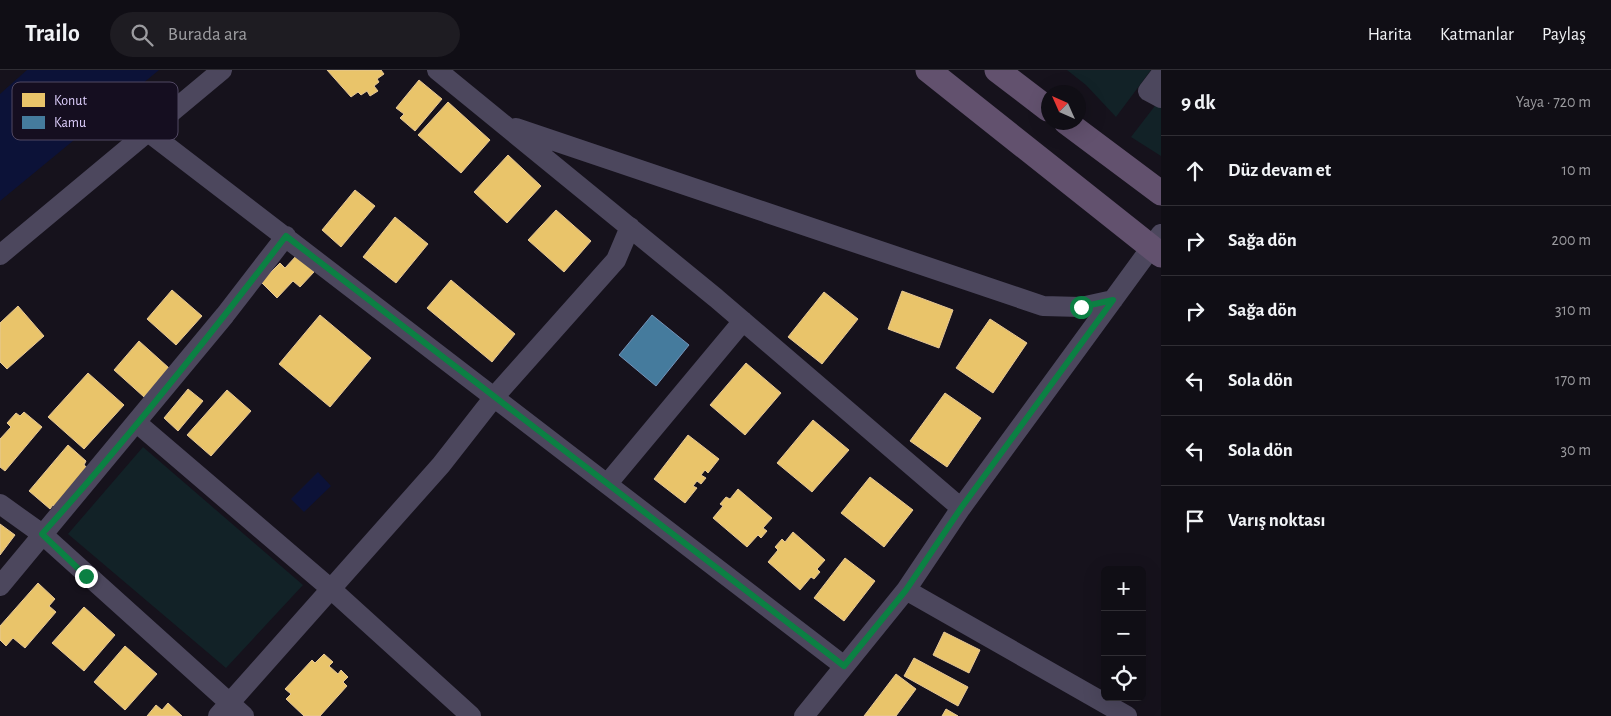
<!DOCTYPE html>
<html lang="tr">
<head>
<meta charset="utf-8">
<style>
  :root { --surface:#100e15; --page:#1e1c22; --text:#f1f3f6; --muted:#9c9ca0; --line:#302e34 }
  body { margin:0; font-family:"Alegreya Sans",sans-serif; background:var(--page); color:var(--text) }
  .controls { position:absolute; right:15px; bottom:15px; display:grid; overflow:hidden; border-radius:8px; box-shadow:0 5px 20px #0002 }
  .controls button { width:45px; height:45px; display:grid; place-items:center; padding:0; border:0; border-bottom:1px solid var(--line); background:var(--surface); color:var(--text); font:25px sans-serif }
  .compass { position:absolute; left:1041px; top:15px; width:45px; height:45px; border-radius:50%; background:var(--surface); box-shadow:0 5px 20px #0002; rotate:315deg }
  .stop { position:absolute; width:15px; height:15px; margin:-11px; border:4px solid #0b8043; border-radius:50%; background:#fff }
  .stop.end { background:#0b8043; border-color:#fff; box-shadow:0 1px 5px #0008 }
  .list { margin:0; padding:0; list-style:none }
  h2 { display:flex; justify-content:space-between; align-items:center; height:65px; margin:0; padding:0 20px; font-size:21px }
  h2 small { font-size:16px; font-weight:400; color:var(--muted) }
  .list li { display:grid; grid-template-columns:32px 1fr auto; gap:15px; align-items:center; box-sizing:border-box; height:70px; padding:0 20px; border-top:1px solid var(--line) }
  .list b { display:block; font-size:19px; white-space:nowrap }
  .list em { font-size:16px; font-style:normal; color:var(--muted) }
  .icon { flex:none; width:28px; height:28px; fill:none; stroke:currentColor; stroke-width:2; stroke-linecap:round; stroke-linejoin:round }
  .map { position:relative; flex:none; width:1161px; height:646px; overflow:hidden }
  header { display:flex; align-items:center; gap:30px; box-sizing:border-box; height:70px; padding:0 25px; background:var(--surface); border-bottom:1px solid var(--line) }
  header strong { font-size:24px }
  nav { display:flex; gap:28px; margin-inline-start:auto; font-size:18px }
  .search { width:350px; height:45px; background:var(--page); display:flex; align-items:center; gap:12px; box-sizing:border-box; padding:0 18px; border-radius:28px; color:var(--muted); font-size:19px }
  main { display:flex }
  aside { flex:1; background:var(--surface) }
  .map>svg:first-child { display:block }
  .green { fill:#122227 }
  .water { fill:#0c1238 }
  .homes { fill:#e9c46a; stroke:#e6c796 }
  .public { fill:#457b9d; stroke:#7394ba }
  .lines { fill:none; stroke-linecap:round; stroke-linejoin:round }
  .minor { stroke:#4c475d; stroke-width:20 }
  .major { stroke:#62516e; stroke-width:25 }
  .route { stroke:#0b8043; stroke-width:6 }
  .key { fill:#150e20; stroke:#514862; stroke-width:1 }
  .key-label { font-size:14px; fill:#decffd }
</style>
</head>
<body>
<header>
<strong>Trailo</strong>
<div class="search"><svg class="icon" aria-label="search" viewBox="0 0 24 24"><circle cx="10" cy="10" r="6"/><path d="M15 15l6 6"/></svg>Burada ara</div>
<nav><a>Harita</a><a>Katmanlar</a><a>Paylaş</a></nav>
</header>
<main>
<div class="map">
<svg width="1161" height="646" viewBox="0 0 1161 646">
  <rect width="100%" height="100%" fill="#16121c"/>
  <path class="green" d="M1067,0H1151L1116,47L1086,15Z
    M1161,28V86L1131,67Z
    M143,377L303,515L226,598L68,464Z"/>
  <path class="water" d="M27,0H159L0,131V24Z
    M318,402L331,416L304,442L291,429Z"/>
  <path class="homes" d="M327,0H381L384,4L377,9L379,12L374,16L378,21L370,26L367,21L361,25L358,22L351,27Z
    M419,10L442,29L415,61L400,48L404,44L396,38Z
    M448,32L490,70L461,103L418,65Z
    M508,85L541,116L507,153L474,122Z
    M355,120L375,136L341,177L322,160Z
    M556,140L591,171L564,202L528,170Z
    M395,147L428,174L396,213L363,187Z
    M297,185L314,202L300,217L293,211L277,228L261,212L280,193L285,198Z
    M451,210L515,264L492,292L427,238Z
    M172,220L202,246L176,275L147,249Z
    M902,221L953,240L939,278L888,259Z
    M824,222L858,249L822,294L788,267Z
    M18,236L44,266L7,299L0,292V253Z
    M320,245L371,288L330,337L279,294Z
    M990,249L1027,273L993,323L956,298Z
    M139,271L169,298L144,327L114,300Z
    M746,293L781,323L745,365L710,335Z
    M88,303L124,335L84,379L48,347Z
    M188,319L203,331L178,361L164,348Z
    M227,320L251,341L211,386L187,365Z
    M945,323L981,348L947,397L910,371Z
    M24,342L42,357L5,401L0,397V369L11,357L7,353L16,343L20,346Z
    M813,350L849,380L812,422L777,393Z
    M688,365L719,389L708,403L705,400L701,405L706,408L701,414L697,411L693,416L697,418L685,433L654,409Z
    M68,375L86,391L84,395L90,400L58,440L53,435L50,439L29,421Z
    M870,407L913,440L884,477L841,443Z
    M738,419L772,448L763,458L767,461L761,468L758,465L747,477L713,448L723,436L720,434L726,427L730,429Z
    M0,454L15,465L0,485Z
    M793,462L825,490L817,499L820,502L814,509L811,507L800,520L768,492L778,480L775,477L782,469L785,472Z
    M845,488L875,511L844,551L814,528Z
    M38,513L55,529L49,536L56,542L25,578L13,568L6,576L0,570V556Z
    M84,537L115,565L84,601L52,573Z
    M944,562L980,580L969,603L933,585Z
    M125,576L157,604L125,640L94,612Z
    M324,584L333,592L329,596L338,604L341,600L348,607L343,612L347,616L320,646H304L286,629L291,624L285,619L312,590L315,593Z
    M914,588L968,617L958,636L904,606Z
    M896,604L916,619L896,646H864Z
    M168,633L182,646H147L156,635L162,640Z
    M946,639L958,646H942Z"/>
  <path class="public" d="M652,245L689,275L656,316L619,285Z"/>
  <g class="lines">
    <path class="minor" d="M437,0L716,228L961,438
      M1161,4L1148,21L1161,28
      M516,58L1043,236L1081,237L1113,230
      M147,61L844,596
      M0,185L222,0
      M137,353L331,519L471,646
      M608,413L743,251
      M0,434L42,464L244,646
      M0,516L225,245L286,166
      M906,520L1127,646
      M218,646L441,395L495,326L616,190L630,157
      M804,646L906,520L961,438L1161,164"/>
    <path class="major" d="M928,0L1161,185
      M997,0L1048,39
      M1066,52L1161,123"/>
  </g>
  <g class="lines">
    <path class="route" d="M86,506L42,464C128,369 208,268 286,166L844,596L906,520L961,438L1113,230L1081,237"/>
  </g>
  <rect x="12" y="12" width="166" height="58" rx="8" class="key"/>
  <rect x="22" y="23" width="23" height="14" fill="#e9c46a"/>
  <rect x="22" y="46" width="23" height="13" fill="#457b9d"/>
  <g class="key-label">
    <text x="54" y="35">Konut</text>
    <text x="54" y="57">Kamu</text>
  </g>
</svg>
<div class="controls">
<button>+</button>
<button>−</button>
<button><svg class="icon" aria-label="locate" viewBox="0 0 24 24"><circle cx="12" cy="12" r="6"/><path d="M12 2v4M12 18v4M2 12h4M18 12h4"/></svg></button>
</div>
<svg class="compass" viewBox="-18 -18 36 36"><path d="M0-13l5 13h-10z" fill="#e53935"/><path d="M0 13l5-13h-10z" fill="#9c9ca0"/></svg>
<div class="stop" style="left:1081px;top:237px"></div>
<div class="stop end" style="left:86px;top:506px"></div>
</div>
<aside>
<h2>9 dk<small>Yaya · 720 m</small></h2>
<ul class="list">
<li><svg class="icon" aria-label="ahead" viewBox="0 0 24 24"><path d="M12 20V5M6 11l6-6 6 6"/></svg><div><b>Düz devam et</b></div><em>10 m</em></li>
<li><svg class="icon" aria-label="right" viewBox="0 0 24 24"><path d="M7 20v-9h11M14 6l5 5-5 5"/></svg><div><b>Sağa dön</b></div><em>200 m</em></li>
<li><svg class="icon" aria-label="right" viewBox="0 0 24 24"><path d="M7 20v-9h11M14 6l5 5-5 5"/></svg><div><b>Sağa dön</b></div><em>310 m</em></li>
<li><svg class="icon" aria-label="left" viewBox="0 0 24 24"><path d="M17 20v-9H6M10 6l-5 5 5 5"/></svg><div><b>Sola dön</b></div><em>170 m</em></li>
<li><svg class="icon" aria-label="left" viewBox="0 0 24 24"><path d="M17 20v-9H6M10 6l-5 5 5 5"/></svg><div><b>Sola dön</b></div><em>30 m</em></li>
<li><svg class="icon" aria-label="arrive" viewBox="0 0 24 24"><path d="M6 21V4h12l-3 4 3 4H6"/></svg><div><b>Varış noktası</b></div></li>
</ul>
</aside>
</main>
</body>
</html>
